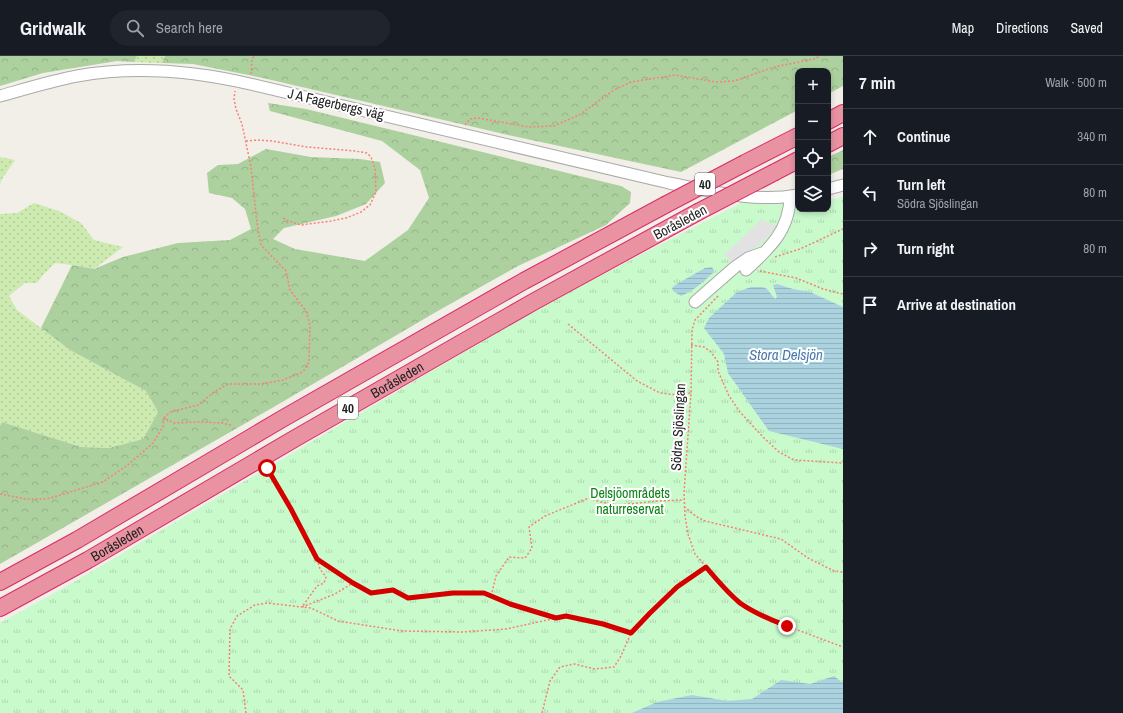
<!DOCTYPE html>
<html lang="en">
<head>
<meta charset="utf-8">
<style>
  :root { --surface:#171b24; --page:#20242c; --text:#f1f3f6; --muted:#9ea1a6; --line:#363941 }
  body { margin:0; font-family:"Archivo Narrow",sans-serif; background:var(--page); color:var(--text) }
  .controls { position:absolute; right:12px; top:12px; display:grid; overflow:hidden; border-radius:8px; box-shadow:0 2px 6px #0003 }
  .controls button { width:36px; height:36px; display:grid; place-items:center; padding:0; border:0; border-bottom:1px solid var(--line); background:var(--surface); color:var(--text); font:20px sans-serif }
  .stop { position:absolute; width:12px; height:12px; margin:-9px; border:3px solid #d40000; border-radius:50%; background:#fff }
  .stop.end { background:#d40000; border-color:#fff; box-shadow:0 1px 4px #0008 }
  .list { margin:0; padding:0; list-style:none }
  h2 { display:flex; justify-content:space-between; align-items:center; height:52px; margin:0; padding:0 16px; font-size:17px }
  h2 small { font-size:13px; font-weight:400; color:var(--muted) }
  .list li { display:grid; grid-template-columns:26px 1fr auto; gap:12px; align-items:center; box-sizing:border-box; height:56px; padding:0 16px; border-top:1px solid var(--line) }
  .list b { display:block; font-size:15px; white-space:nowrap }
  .list p { margin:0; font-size:13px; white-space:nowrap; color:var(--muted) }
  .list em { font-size:13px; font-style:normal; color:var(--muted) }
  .icon { flex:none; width:22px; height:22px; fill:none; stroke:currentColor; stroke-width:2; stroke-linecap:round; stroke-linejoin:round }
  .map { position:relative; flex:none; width:843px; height:657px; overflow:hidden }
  header { display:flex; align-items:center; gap:24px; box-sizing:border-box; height:56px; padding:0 20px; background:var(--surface); border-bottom:1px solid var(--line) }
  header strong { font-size:19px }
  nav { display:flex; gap:22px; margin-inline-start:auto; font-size:14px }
  .search { width:280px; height:36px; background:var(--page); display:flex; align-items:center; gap:10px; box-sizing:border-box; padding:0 14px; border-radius:22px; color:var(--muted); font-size:15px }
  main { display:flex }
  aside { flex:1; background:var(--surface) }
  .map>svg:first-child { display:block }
  .grass { fill:url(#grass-dots) }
  .forest { fill:url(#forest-crowns) }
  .park { fill:url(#park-tufts) }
  .parking { fill:#e2e2e2 }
  .water { fill:url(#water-rules) }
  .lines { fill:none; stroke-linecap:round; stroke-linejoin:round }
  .minor-casing { stroke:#a9a9a9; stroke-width:13 }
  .highway-casing { stroke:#dc2a67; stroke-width:18 }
  .path { stroke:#fa8072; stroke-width:1.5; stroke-dasharray:2 2; stroke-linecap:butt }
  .minor { stroke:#fff; stroke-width:11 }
  .highway { stroke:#e892a2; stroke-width:16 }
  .highway-bridge-casing { stroke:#dc2a67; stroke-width:18; stroke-linecap:butt }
  .highway-bridge { stroke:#e892a2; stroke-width:16 }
  .route { stroke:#d40000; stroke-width:5 }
  .labels { text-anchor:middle; stroke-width:4; stroke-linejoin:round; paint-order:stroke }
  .shield { fill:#fff; stroke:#646464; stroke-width:1 }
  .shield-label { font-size:13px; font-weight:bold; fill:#222 }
  .street-label { font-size:14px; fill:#222; stroke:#fff }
  .park-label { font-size:14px; fill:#0c8416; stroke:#fff }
  .water-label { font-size:15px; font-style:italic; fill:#4a7aab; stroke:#fff }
</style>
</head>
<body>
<header>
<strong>Gridwalk</strong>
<div class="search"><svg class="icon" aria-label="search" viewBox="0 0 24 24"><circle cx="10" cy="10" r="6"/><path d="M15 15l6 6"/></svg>Search here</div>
<nav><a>Map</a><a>Directions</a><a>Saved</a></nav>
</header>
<main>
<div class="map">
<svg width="843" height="657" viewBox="0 0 843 657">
  <defs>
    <pattern id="grass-dots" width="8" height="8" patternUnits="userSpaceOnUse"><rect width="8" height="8" fill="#cdebb0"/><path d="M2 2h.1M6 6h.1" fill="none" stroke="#b0c997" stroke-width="1.8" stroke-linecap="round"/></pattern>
    <pattern id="forest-crowns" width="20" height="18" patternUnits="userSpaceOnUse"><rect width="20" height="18" fill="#add19e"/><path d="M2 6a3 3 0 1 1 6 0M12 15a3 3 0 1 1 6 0" fill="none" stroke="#95b388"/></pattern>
    <pattern id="park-tufts" width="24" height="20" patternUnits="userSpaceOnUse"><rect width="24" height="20" fill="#c8facc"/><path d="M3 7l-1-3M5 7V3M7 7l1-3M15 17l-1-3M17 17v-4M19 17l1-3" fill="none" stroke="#acd6af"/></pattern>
    <pattern id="water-rules" width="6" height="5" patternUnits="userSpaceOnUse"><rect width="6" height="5" fill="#aad3df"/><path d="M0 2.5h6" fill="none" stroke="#92b5bf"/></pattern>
  </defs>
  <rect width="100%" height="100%" fill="#f2efe9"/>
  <path class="grass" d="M137,0H165L162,7L134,6Z
    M0,101L15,104L2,123L0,128Z
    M34,147L59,155L81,167L94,184L123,191L94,213L72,209L55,207L42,220L37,227H25L9,240L17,254L70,294L146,335L158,356L143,383L109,392L81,391L2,366L0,370V158L17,157Z"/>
  <path class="forest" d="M0,0H137L134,6L117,5L43,17L0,30Z
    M165,0H843V30L828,38V15H798V54L681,116L508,79L263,22L193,8L162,7Z
    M268,47L306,53L621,130L631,136L630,147L606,169L518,210L436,256L272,352L0,508V370L2,366L81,391L109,392L143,383L158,356L146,335L70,294L41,272L72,209L94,213L123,201L178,187L230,184L251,173L245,153L232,142L209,137L207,117L218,109L238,108L266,93L311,101L360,103L380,106L385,127L366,148L336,160L284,172L273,183L295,193L365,205L408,174L429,142L420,114L382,85L270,55Z
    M843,94V113L828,119V101Z"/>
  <path class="park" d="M843,141V657H0V567L67,530L547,247L741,147H798V153H828V144Z"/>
  <path class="parking" d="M760,163L777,170L764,185L733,207L724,199L758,167Z"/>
  <path class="water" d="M712,211L714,215L713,217C703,226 693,235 681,240L673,235L672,232L675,229L705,212Z
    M777,228L793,233L810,236L843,251V393L769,375L728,317L724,298L704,272L709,262L737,236L751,231H763L767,233L775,243L777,241L773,229Z
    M834,620L843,627V657H632L657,646L692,639L727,645L752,643L781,624L810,628Z"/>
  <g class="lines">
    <defs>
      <path id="minor" d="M0,40C25,33 51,25 77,20C133,10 194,15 250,28L669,127C711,135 755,147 798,139
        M828,133L843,129
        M746,214C769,193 790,174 790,140
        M695,246L735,211L748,202L762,197"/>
      <g id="highway">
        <path d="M828,65L843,57"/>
        <path d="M828,88L843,80"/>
        <path d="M745,107L798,80"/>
        <path d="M775,116L798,104"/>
        <path d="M0,526L77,484L282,363L524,225L665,149"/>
        <path id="s1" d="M0,552L88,504L294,383L456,290L535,245L698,156"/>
      </g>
    </defs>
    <use href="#minor" class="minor-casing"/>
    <use href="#highway" class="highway-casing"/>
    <path class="path" d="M251,18L252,4L254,0
      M465,69L470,63L478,62L529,71L554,70L579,59L614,34L631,26L675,19L716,26L734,25L774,11L814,3L820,0
      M246,85L258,84L272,85L307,91L355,95L367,97L371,101L375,112L376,136L370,149L361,156L346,162L331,165L301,169L286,164L282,161
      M775,201L800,193L843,173
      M760,215L796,222L823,233L843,238
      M718,240L695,264L692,274L691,337L684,437L685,460L688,478L695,498L724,532L741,547L762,560L787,570L843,591
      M568,268L637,325L660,337L678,339L691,337
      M691,289L704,291L711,296L718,306V315L729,340L740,356L763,381L779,396L794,404L843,407
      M164,362L170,356L198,349L214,336L228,328H261L283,324L303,316L309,306L310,269L306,255L290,234L286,215L261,189L257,167L251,111L242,68L236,53L234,43L235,35
      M267,412L291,453L317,503L320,513L326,521L324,527L317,530L302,551
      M0,438L26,443H47L103,426L129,408L153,387L163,371L164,362L174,367L200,366L223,367L233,370
      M684,451L697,461L705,465L781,483L808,502L834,515L843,516
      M317,503L353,527L371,537L393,534L408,542L453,537H484L510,548L554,562
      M491,540L496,520L509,501L525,502L532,492L529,471L545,460L589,442L600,446L618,449L659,445L684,444
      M302,551L335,538L353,527
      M246,657L243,634L229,620L230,573L237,560L255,549L267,547L302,551L311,552L338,565L402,575L463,576L506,573L566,560L603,568L631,577
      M542,657L550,625L560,611L574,608L595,613L614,611L621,600L631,577L677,531L706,511"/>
    <use href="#minor" class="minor"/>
    <use href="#highway" class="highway"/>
    <defs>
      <path id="highway-bridge" d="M665,149L745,107
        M698,156L775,116"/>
    </defs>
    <use href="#highway-bridge" class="highway-bridge-casing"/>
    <use href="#highway-bridge" class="highway-bridge"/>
  </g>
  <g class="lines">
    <path class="route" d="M267,412L291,453L317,503L353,527L371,537L393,534L408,542L453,537H484L510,548L556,562L566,560L603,568L631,577L650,557L677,531L706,511C716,523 727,536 740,547C754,557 771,564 787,570"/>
  </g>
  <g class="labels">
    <g class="shield">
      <rect x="695" y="117" width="20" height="22" rx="3"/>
      <rect x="338" y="341" width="20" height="22" rx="3"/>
    </g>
    <g class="shield-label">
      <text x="705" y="133">40</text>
      <text x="348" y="357">40</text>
    </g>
    <g class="street-label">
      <text transform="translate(336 48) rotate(13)" y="5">J A Fagerbergs väg</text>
      <text transform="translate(680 166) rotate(-28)" y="5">Boråsleden</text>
      <text dy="5" stroke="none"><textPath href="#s1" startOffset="458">Boråsleden</textPath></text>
      <text transform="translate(678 371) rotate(-87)" y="5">Södra Sjöslingan</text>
      <text dy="5" stroke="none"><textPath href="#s1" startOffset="134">Boråsleden</textPath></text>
    </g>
    <g class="park-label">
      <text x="630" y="442">Delsjöområdets<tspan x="630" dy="16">naturreservat</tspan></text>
    </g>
    <g class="water-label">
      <text x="786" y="304">Stora Delsjön</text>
    </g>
  </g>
</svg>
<div class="controls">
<button>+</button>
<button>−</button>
<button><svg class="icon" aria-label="locate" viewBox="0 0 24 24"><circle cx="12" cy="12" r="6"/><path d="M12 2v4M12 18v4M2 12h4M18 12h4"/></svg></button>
<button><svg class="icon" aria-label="layers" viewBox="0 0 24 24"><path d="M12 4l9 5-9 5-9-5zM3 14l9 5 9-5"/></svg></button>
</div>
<div class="stop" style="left:267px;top:412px"></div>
<div class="stop end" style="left:787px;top:570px"></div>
</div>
<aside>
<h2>7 min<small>Walk · 500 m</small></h2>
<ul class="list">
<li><svg class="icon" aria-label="ahead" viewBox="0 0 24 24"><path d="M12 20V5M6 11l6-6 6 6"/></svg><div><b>Continue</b></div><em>340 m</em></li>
<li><svg class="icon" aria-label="left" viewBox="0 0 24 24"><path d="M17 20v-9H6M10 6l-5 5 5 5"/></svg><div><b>Turn left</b><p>Södra Sjöslingan</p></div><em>80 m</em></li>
<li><svg class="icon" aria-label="right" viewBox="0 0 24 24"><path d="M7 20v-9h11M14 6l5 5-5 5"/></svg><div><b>Turn right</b></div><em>80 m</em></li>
<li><svg class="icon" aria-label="arrive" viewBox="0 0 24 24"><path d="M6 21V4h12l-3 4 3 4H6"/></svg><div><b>Arrive at destination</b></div></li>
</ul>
</aside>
</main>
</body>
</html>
